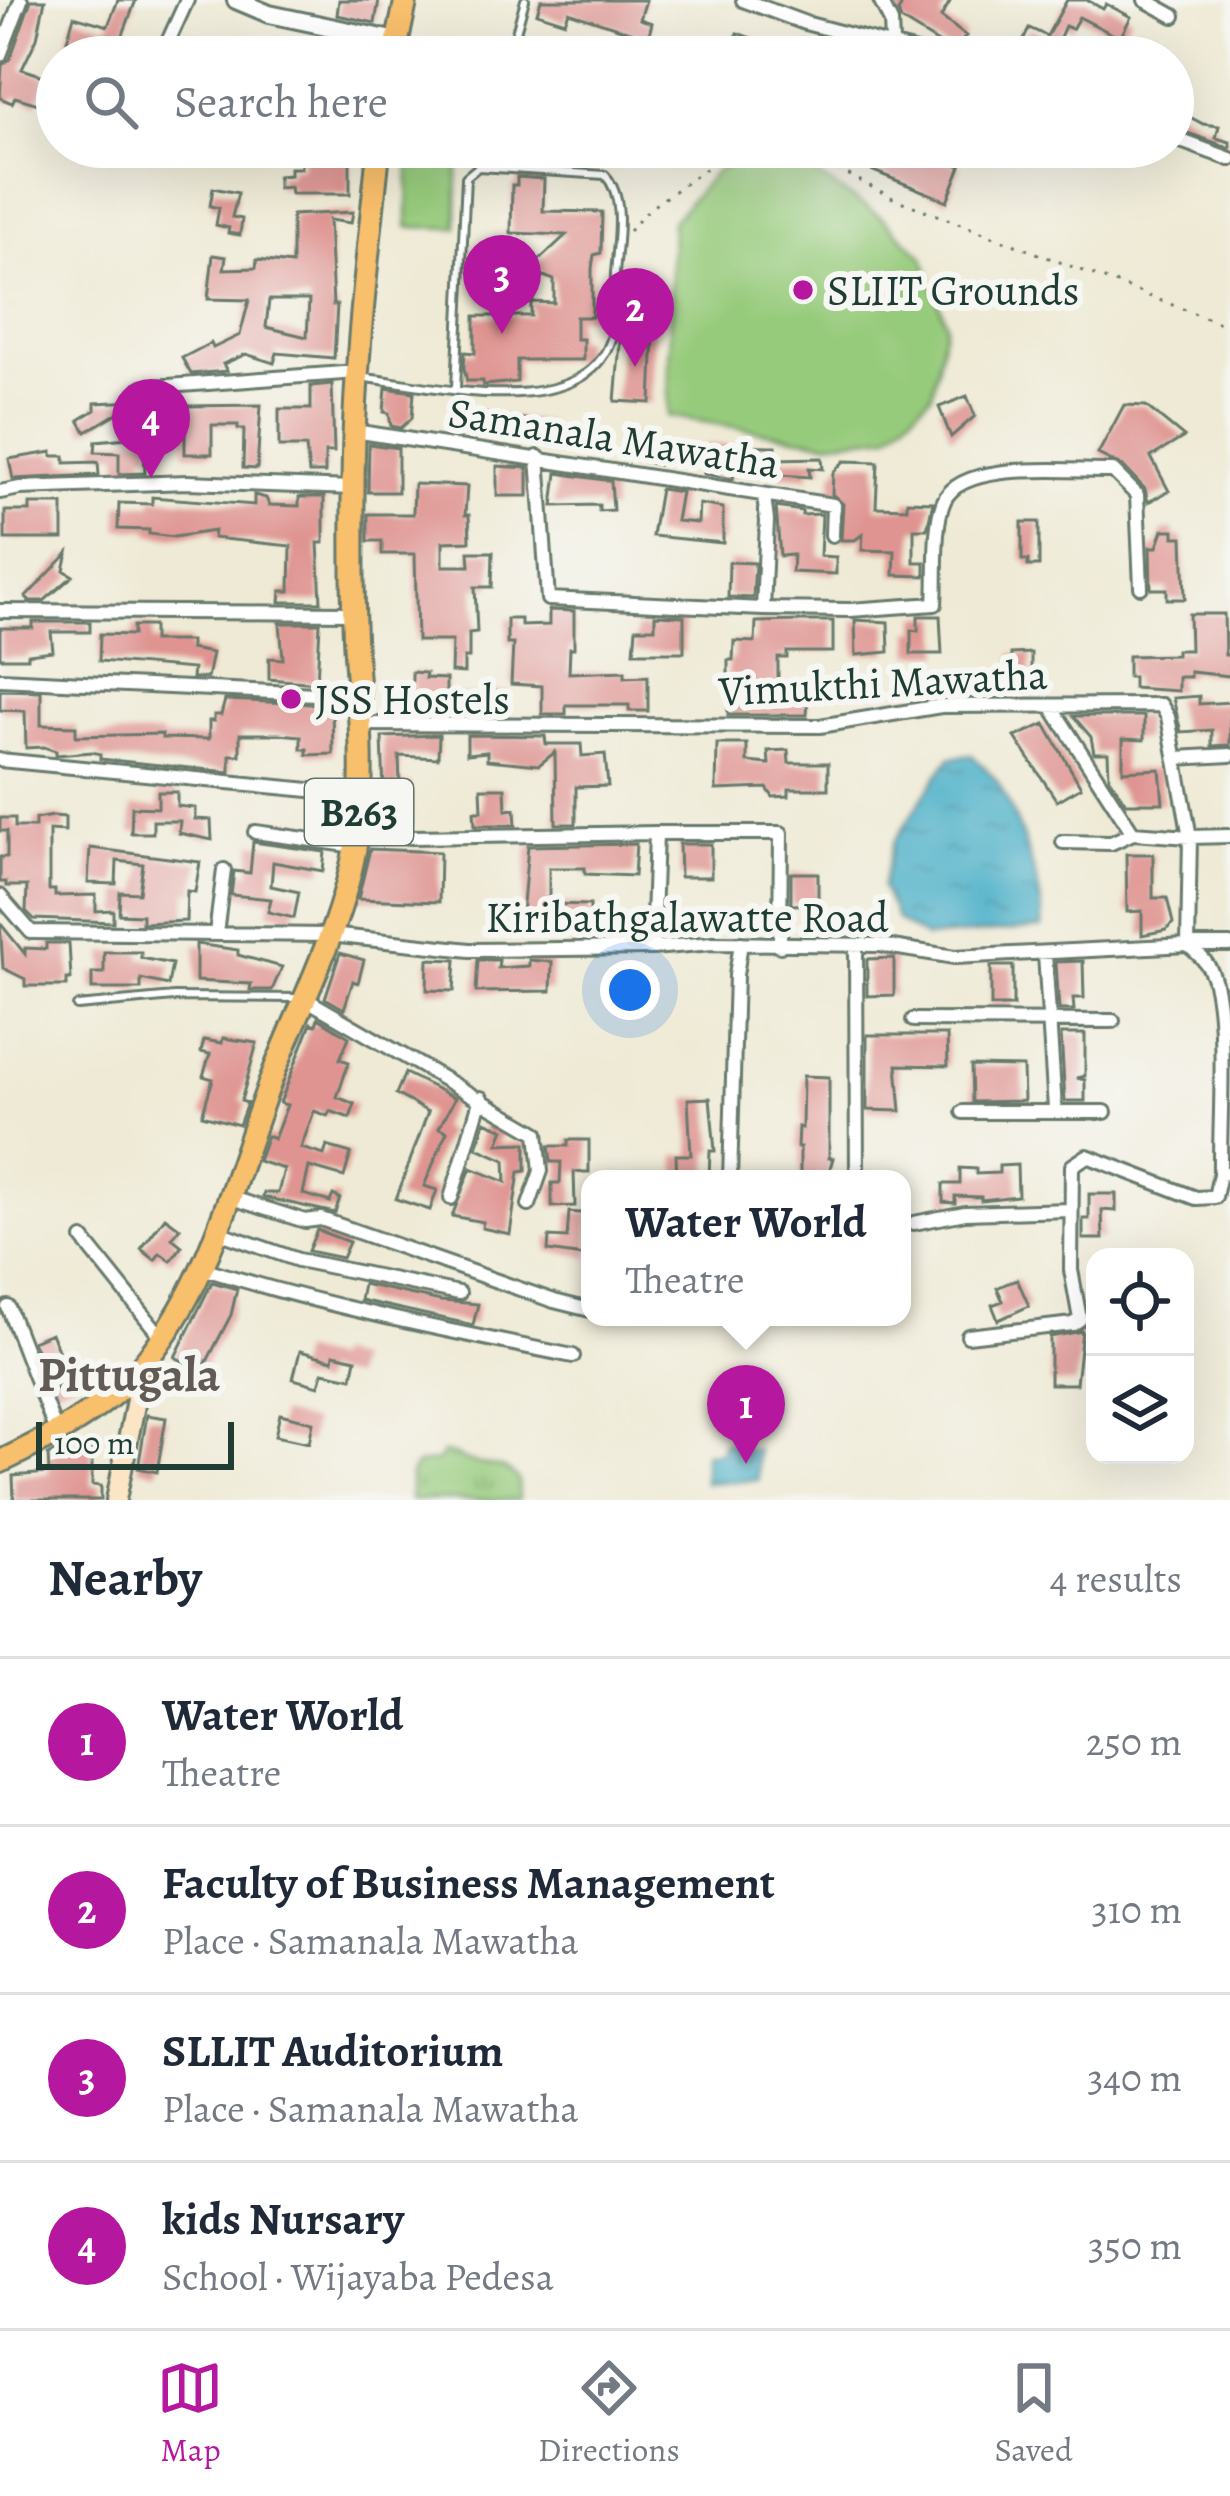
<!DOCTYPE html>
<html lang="en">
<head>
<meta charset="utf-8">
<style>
  :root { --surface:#fff; --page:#f2f2f3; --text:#1f2937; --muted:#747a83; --line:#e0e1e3; --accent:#b5179e }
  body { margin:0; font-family:Alegreya,serif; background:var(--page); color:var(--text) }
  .controls { position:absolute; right:36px; bottom:36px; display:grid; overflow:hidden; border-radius:24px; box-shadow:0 12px 48px #0002 }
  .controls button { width:108px; height:108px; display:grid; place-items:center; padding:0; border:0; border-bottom:3px solid var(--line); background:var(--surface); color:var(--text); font:60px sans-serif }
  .scale { position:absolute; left:36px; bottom:30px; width:198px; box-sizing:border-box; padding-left:12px; border:6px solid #1f3d34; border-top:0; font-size:33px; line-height:42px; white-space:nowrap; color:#1f3d34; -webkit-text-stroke:9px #f6f6f2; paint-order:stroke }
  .you { position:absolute; left:630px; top:990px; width:42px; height:42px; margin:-30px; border:9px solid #fff; border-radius:50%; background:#1a73e8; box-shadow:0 0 0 18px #1a73e833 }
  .badge { display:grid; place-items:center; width:78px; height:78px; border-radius:50%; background:var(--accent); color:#fff; font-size:39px; font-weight:700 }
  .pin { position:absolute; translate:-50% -99px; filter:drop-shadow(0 3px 6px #0008) }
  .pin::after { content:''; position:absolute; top:63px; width:42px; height:36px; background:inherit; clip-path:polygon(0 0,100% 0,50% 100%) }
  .popup { position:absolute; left:581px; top:1170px; width:330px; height:156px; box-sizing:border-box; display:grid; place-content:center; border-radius:24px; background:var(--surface); filter:drop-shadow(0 3px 9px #0005); font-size:39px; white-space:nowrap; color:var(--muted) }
  .popup b { font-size:45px; color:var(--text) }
  .popup::after { content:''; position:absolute; left:50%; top:100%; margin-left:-24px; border:24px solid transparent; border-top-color:var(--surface) }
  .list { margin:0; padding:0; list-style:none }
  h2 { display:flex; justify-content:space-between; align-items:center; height:156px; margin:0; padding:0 48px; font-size:51px }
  h2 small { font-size:39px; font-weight:400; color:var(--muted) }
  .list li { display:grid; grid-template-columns:78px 1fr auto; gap:36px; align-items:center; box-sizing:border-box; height:168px; padding:0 48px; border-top:3px solid var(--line) }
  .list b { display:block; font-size:45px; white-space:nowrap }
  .list p { margin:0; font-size:39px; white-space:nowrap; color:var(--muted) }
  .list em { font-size:39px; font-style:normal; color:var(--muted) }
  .icon { flex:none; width:66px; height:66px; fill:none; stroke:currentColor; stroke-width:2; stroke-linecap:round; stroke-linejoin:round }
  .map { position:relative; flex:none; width:1230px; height:1500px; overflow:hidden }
  .search { position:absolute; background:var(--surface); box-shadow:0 12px 48px #0002; left:36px; right:36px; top:36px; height:132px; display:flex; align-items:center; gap:30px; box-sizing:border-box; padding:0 42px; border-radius:66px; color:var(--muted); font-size:45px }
  .sheet { height:828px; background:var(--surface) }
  nav { display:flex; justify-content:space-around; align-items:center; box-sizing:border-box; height:168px; border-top:3px solid var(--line); background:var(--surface); font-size:33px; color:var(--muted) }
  nav a { display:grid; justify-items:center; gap:6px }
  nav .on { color:var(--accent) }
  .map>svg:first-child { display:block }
  .grass { fill:url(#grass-tufts); stroke:#5b8458; stroke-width:3 }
  .pitch { fill:#97cb7c; stroke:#5b8458; stroke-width:3 }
  .water { fill:url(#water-ripples); stroke:#33767e; stroke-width:3 }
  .building { fill:#df9492; fill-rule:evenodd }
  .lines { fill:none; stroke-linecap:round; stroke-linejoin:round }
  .service-casing { stroke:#687a6c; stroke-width:12 }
  .minor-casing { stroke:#687a6c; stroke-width:18 }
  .tertiary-casing { stroke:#687a6c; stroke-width:22 }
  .secondary-casing { stroke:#687a6c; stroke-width:24 }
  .primary-casing { stroke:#687a6c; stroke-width:27 }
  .path { stroke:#687a6c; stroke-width:3; stroke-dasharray:3 9; stroke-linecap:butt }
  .service { stroke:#fff; stroke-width:6 }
  .minor { stroke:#fff; stroke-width:12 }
  .tertiary { stroke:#fff; stroke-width:16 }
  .secondary { stroke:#fce5c4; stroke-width:18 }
  .primary { stroke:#f8bf6c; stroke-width:21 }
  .poi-dot { fill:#b5179e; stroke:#f6f6f2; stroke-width:4.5 }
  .labels { text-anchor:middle; stroke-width:12; stroke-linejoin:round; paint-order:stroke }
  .shield { fill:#f6f6f2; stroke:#60746d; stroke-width:3 }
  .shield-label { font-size:39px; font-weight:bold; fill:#1f3d34 }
  .poi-label { font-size:42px; fill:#1f3d34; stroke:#f6f6f2; text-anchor:start }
  .street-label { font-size:42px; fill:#1f3d34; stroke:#f6f6f2 }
  .quarter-label { font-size:48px; font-weight:bold; fill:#625b55; stroke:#f6f6f2 }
</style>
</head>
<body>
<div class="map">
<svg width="1230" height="1500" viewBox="0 0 1230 1500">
  <defs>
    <pattern id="grass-tufts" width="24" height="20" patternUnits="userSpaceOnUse" patternTransform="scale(3)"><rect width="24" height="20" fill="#97cb7c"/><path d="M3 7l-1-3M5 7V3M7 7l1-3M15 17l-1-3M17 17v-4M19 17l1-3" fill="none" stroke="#7ba666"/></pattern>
    <pattern id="water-ripples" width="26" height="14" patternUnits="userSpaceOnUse" patternTransform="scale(3)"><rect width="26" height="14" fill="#47aec7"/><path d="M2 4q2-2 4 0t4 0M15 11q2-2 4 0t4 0" fill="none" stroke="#3b8fa2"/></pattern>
  </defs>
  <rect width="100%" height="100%" fill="#f6f6f2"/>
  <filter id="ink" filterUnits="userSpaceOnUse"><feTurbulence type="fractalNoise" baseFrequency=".00833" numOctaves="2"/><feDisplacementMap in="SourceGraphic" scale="24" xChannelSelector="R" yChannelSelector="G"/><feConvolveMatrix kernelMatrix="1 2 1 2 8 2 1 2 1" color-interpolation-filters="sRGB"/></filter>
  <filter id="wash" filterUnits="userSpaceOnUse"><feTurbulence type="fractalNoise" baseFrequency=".004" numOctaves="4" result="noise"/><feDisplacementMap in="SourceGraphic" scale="48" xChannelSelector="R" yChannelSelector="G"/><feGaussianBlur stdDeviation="2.7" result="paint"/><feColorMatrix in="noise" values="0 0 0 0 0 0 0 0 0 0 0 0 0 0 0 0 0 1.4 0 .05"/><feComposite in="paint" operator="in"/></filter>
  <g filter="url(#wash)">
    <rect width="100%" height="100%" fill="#efead5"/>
    <path class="grass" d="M442,1453C454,1453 459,1459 471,1462C490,1468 502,1463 518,1479L519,1500H410V1475L416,1465L438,1461Z"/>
    <path class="pitch" d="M748,154L808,170L882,217L923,257L946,323L932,394L889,435L826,442L668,416L672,221L715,172Z
      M409,161L458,162L457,228L408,227Z"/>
    <path class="water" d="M972,755C981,764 992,773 998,783C1017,816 1046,892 1042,928L926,938L897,920L882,887L894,842L949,758Z
      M739,1442V1449H757L758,1480L704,1483V1453L720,1452L722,1443Z"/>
    <g id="blocks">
      <path class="building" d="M31,0H45L37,38L22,69L47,77L38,104L15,97L12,103L0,98L2,65L10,59Z
        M118,0H136L121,40L125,42L120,57H98L101,51L67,40L74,16L108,26Z
        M339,0H379L375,23L337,15Z
        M541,0H646L640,19L652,23L648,38L569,12L565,22L537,13Z
        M904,0H951L941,17L966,36L953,52L901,20L898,12Z
        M1067,0H1087L1103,9L1106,4L1131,17L1120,38L1079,17L1072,29L1065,26L1051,57H1022L1026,50L1022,44L1029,28L1047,36Z
        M737,33L800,55V57H729Z
        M300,38L322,39L321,57H264L268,42L299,50Z
        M1173,108L1203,124L1219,126L1216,138L1230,142V148L1173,128Z
        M869,147H913L961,166L947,201L861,166Z
        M306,155L350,157V194H291L290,187L278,188V176L290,175V168H301V160Z
        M517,177L544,179L543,211L602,212L601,253L594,255L592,268V317H576V339H583V360H517V382L483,385V381H467L464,368L465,352L475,353V316H531V302L554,303V280L541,275L536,263L566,235L511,233L512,185H517Z
        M213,188L238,193L232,217L242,219L240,235L228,233L229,228L216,225L219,208L210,206Z
        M353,212L351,223L329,220L333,305H337L334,358L277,353L274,363L246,354L223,364L227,371L191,374L182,358L211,343L213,348L240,335L249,300L208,299L213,255L226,257L224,269L256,268L257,260L292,264V215ZM269,300H309L307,337L266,327Z
        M621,331L654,332L651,403L615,401Z
        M332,384L334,452H325V473H309L306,447H279V409H311V386Z
        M386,388L414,392L412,418L401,428L391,426L389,413L384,412Z
        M967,396L975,416L951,437L939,407Z
        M137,401L133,412H119L86,432L79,420L95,410V403Z
        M261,405L257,469L243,468L244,429H238V425H212V454H185V419L162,426L157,413L185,406Z
        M1124,405L1146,406L1184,437L1151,457L1169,491L1148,502L1145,489L1124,467L1098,454Z
        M477,412L551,423L548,445L475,433Z
        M151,436V454H144L145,473L119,474V453L95,452L96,441Z
        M632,436L664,444L659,465L627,458Z
        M369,444L398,448V492H368Z
        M703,445L776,446L775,459L822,458L823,469L809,468L810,477L734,472L733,479L704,474Z
        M52,452V456H65V463L98,462L99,475L13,479L9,459Z
        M844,461L878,462L876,507L907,508V501L933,502L927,529H914V562H925V576L894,575L895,551L862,550L863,534L855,540H841L843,504L832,494L833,473Z
        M497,466L528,468V496H497Z
        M557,473L611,481L613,510L599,511V505L553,506Z
        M414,484L467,486L465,515H469L470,541L443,542V566H470L469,552H493L492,587H475L477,632L469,633V658H464V673L451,672L452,641H417L415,554H382V541H368V514H413Z
        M660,489L681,492L676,521L698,523L699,504L723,508V543L652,536Z
        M254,495L266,498L269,505L299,506V497H324V543H318L321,602H280L281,591H290L291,546L213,538L214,531L174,537L149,534V530L118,529L119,503L152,504V497L254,505Z
        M30,504H63V539H5V511H30Z
        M776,507L802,511V515L822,514L820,556L836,557V574L792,572L793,555L780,556Z
        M1022,522H1039V566H1028V560H1022Z
        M1163,530H1174V537H1183L1185,599H1167V589H1151L1150,547H1157Z
        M68,553L64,570L73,576L44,601H29L26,597Z
        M729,562L755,563L753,598L728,597Z
        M549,610L574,611V648H570L569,673L625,671V677L648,676V711H629V705H566V714H542V686L511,684L513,644H507V619H521V626L549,625Z
        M1189,614H1224L1225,655H1230V676L1190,672V677H1178V691L1133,688V677H1128V656L1176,655V650H1190Z
        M655,615L684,616V652H634L636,628H655Z
        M918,616H940L942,654H911V630L918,631Z
        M855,620L888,622L889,652L856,655Z
        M802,621H833V652H787V658H778V684H809L807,715H728V660H733L734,641L755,642L756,622Z
        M33,622H90V632H51L53,651L28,654V658H0V628H33Z
        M280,623H320L317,683L269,679V658L283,659Z
        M133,626H153V641H190V649L212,653L207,678H192L193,669L99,661L100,634L133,635Z
        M1031,653V692H1011V654Z
        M412,672L426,673L425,678L446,679V700L412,702Z
        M0,690L41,691V725L76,726V736L162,734V738L209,739V721H214V715H221L225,700L332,705L333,754L307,755V749H301V736L279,734H240V755H230V772L100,759V754L92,752L56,755V751L44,747L26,748L25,711L0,710Z
        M489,692H508V714H452V695H489Z
        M1199,696V704L1230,702V745L1212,746V730L1181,732L1173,698Z
        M1073,716H1144V740L1123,739V771L1160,769L1163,803H1126L1109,777L1108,753H1094L1091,737Z
        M1045,724L1081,787L1057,801L1015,737Z
        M439,735L438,758L399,756L400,784H412V822L385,820L382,737Z
        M467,735L545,736L546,744H581L582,756L605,754L608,786L576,787V824H556L555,752L539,765L487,760V752L467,754Z
        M717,744H747V762L769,764L768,751L788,750L789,763H828V789H789V796L773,797L767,788L716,790Z
        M481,788H505L506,810L515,809L516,825H475L474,811H482Z
        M158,792H177V806L195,808V819L211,820L212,840L179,833L180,821H153V833H131L132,807L158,808Z
        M53,816L65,817V831L49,830V890H55V896L96,895V911L113,910V922L34,919L26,911L27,886H6V882H0V857H7V831H0V818H15V827H35V819Z
        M253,842L325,852L323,871L273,862L271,886L299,892L294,918L268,912L271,899L231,895L234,871L250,873Z
        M636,844L634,876L585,874V868H549V904L590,905V929L521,927L528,846Z
        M679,844H711V877H680Z
        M90,848L200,862L195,892L187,891L186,921L142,923V915L119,914L120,892L139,893L143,864L117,861L116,884L88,883Z
        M370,849L440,852L439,902L358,899Z
        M1126,854H1153V898H1167L1173,923L1166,930L1142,935V911L1127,912Z
        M791,873H818V904L791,905Z
        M0,923L25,954V948L46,949V943H69L71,979H67V986H25V979L3,968Z
        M196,944L238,950V955L282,967L272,990H250L251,984L196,981Z
        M104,952H141V958L172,964L168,985L141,979V989H92V973H104Z
        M340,953L364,960L358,983L353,981L344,1009L325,998Z
        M894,958V995L867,996V959Z
        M428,959L456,960L454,991L427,990Z
        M478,960H499L498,968L529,966V960L552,962L551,991L476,992Z
        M1083,961L1084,998H1073L1074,1010H1059L1056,962Z
        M991,966H1013V1006H991Z
        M318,1018L349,1037L340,1059L349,1062L337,1097L355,1104L350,1118L330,1111L328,1116L314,1111L301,1148L324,1155L327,1146L351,1153L344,1177L309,1167L303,1194L330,1202L333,1195L340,1198L335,1213L263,1197L264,1193H278L284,1169L258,1161L267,1136L274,1139L287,1105L280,1103L311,1023L316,1025Z
        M1061,1034H1085V1076L1077,1078L1085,1080V1101H1065Z
        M867,1035H947L948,1066L897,1065L901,1111L867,1110Z
        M223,1038L257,1043L241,1101L247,1103L239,1125L202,1115L213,1079L203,1076L210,1054L201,1052L204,1040L222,1043Z
        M971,1066L1023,1067L1024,1101L972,1102Z
        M405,1073L455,1098L439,1128L447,1131L424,1186L437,1190L430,1210L396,1199L428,1112L396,1094Z
        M803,1076L829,1077V1158H833L827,1179H800V1147H797L798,1127L802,1128Z
        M710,1098L715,1151H710L709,1179H677L676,1155H691L688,1099Z
        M485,1121L504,1129L498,1144L526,1143V1171L519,1172L510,1234L482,1228L483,1222L452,1216L471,1168L506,1182L505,1160L477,1148Z
        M568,1140H589V1172H574L575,1206L552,1207V1183H560L561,1162H551L549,1146H568Z
        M1017,1165L1018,1196L981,1200V1197L955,1196V1203L943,1202V1184H960V1168L976,1169V1174L999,1173V1166Z
        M1089,1194H1116V1211L1102,1210L1103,1239H1083V1219H1089Z
        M569,1212L590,1214V1257L548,1251L549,1237L567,1238Z
        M165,1217L180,1228L172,1238L182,1246L171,1261L160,1253L155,1260L141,1249Z
        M317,1230L349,1242L342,1258L308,1251Z
        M1017,1279L1029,1306L998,1320L992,1305L1003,1301L997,1288Z
        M212,1282L237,1289L231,1315L202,1371L175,1357Z
        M363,1284L441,1301L478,1304L473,1325L360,1300Z
        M1082,1331L1076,1384H1050V1337Z
        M51,1333L62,1360L72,1356L81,1378L54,1389L32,1341Z
        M300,1351L333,1360L334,1354L356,1359L352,1378L323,1372L319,1386L293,1379Z
        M280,1414L313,1422L309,1443L275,1436Z
        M147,1415L166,1418L157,1472L138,1468Z
        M66,1445L92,1447V1485L101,1486V1500H14L13,1476L49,1473L48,1455Z"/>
    </g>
  </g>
  <g filter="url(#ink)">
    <use href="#blocks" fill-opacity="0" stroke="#687a6c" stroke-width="3"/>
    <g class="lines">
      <defs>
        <path id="service" d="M509,57L525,0
          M478,167L482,147
          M365,378C431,385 584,425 611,339C617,321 614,294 615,274C617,243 627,199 605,175L478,167L466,177L456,388
          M77,1006L174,997L301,998"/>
        <path id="minor" d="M743,0L805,23L936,57
          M880,0L891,22L892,43
          M1145,0L1174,16
          M0,55L21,0
          M161,57L187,0
          M1173,138L1230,159
          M141,388L357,372
          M354,431L833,505L832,535
          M538,457L548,599L763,609L767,521L764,496
          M0,492L20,488L188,482L353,488
          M763,609L850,610L935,604C937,576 933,525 944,501C962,459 1072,472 1113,471L1137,495L1141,587
          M0,611L354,613
          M0,679L359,696
          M1051,706L1133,833
          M361,724L820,726L941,706L1161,705L1168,717L1190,837L1230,836
          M1176,758L1230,755
          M0,760L361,795
          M255,832L355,846
          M357,833L412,837L656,833L652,948
          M656,833H781L780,946
          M1063,842L1111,843L1133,833L1190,837L1188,945H1230
          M0,896L31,932L330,935L470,950L652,948L713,943L880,945L955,957L1188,945C1198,954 1207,961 1212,974C1228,1014 1219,1125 1220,1174
          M216,934L224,870
          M856,946L857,1179
          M1045,954L1055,1109
          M304,998L537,1133L541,1171L529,1205
          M913,1020L1113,1021
          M963,1112H1105
          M730,1179L736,975L741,943
          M232,1198L305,1221L321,1219L554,1301L590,1310
          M451,1198L481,1098
          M914,1223L965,1213L1070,1210
          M218,1232L298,1260L459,1293
          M83,1239L163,1339
          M202,1268C323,1306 448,1331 573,1356
          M8,1307L57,1434
          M968,1336L1073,1324L1080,1319L1071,1270L1072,1166L1087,1156L1196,1198L1215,1197L1220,1174L1230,1173"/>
        <path id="tertiary" d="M236,0L269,14L397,41"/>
        <path id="secondary" d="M116,1500L136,1400L133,1375"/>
        <path id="primary" d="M394,57L406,0
          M0,1462C49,1438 98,1414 136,1372C210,1289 233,1179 272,1077C303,997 348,915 358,828C365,767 359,707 355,646C352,595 353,543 353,492C353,376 367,262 379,147"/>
      </defs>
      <use href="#service" class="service-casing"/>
      <use href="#minor" class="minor-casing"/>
      <use href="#tertiary" class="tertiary-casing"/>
      <use href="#secondary" class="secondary-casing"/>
      <use href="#primary" class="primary-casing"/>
      <path class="path" d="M795,147L895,199L1230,327
        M629,231L649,209L736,147"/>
      <use href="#service" class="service"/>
      <use href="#minor" class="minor"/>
      <use href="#tertiary" class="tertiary"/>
      <use href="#secondary" class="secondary"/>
      <use href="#primary" class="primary"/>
    </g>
  </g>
  <g class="poi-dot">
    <circle cx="803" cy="290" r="12"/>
    <circle cx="291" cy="699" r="12"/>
  </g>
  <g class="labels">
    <rect class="shield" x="305" y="779" width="108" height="66" rx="9"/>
    <g class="shield-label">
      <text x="359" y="826">B263</text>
    </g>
    <g class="poi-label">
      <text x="827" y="305">SLIIT Grounds</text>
      <text x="315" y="714">JSS Hostels</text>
    </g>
    <g class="street-label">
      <text transform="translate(614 437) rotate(9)" y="15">Samanala Mawatha</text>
      <text transform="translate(883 682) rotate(-3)" y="15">Vimukthi Mawatha</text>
      <text x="687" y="932">Kiribathgalawatte Road</text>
    </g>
    <g class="quarter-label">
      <text x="129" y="1391">Pittugala</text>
    </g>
  </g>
</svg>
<div class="controls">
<button><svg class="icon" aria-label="locate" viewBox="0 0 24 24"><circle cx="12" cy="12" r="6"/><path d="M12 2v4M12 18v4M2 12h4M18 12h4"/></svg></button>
<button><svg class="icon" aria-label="layers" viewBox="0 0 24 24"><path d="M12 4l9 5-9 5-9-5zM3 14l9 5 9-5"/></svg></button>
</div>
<div class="scale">100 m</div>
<div class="you"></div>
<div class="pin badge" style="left:746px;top:1464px">1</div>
<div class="popup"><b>Water World</b>Theatre</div>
<div class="pin badge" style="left:635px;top:367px">2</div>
<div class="pin badge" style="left:502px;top:334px">3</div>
<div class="pin badge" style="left:151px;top:478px">4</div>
<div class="search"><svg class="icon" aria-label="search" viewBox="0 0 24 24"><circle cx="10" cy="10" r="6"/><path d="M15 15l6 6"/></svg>Search here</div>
</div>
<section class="sheet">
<h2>Nearby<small>4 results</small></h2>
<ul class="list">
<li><span class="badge">1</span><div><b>Water World</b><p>Theatre</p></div><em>250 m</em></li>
<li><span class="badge">2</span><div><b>Faculty of Business Management</b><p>Place · Samanala Mawatha</p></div><em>310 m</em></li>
<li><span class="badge">3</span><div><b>SLLIT Auditorium</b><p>Place · Samanala Mawatha</p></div><em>340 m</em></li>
<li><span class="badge">4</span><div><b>kids Nursary</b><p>School · Wijayaba Pedesa</p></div><em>350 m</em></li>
</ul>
</section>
<nav>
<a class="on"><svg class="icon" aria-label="map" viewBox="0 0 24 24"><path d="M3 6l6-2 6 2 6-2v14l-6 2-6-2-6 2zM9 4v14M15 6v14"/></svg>Map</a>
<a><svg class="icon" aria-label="directions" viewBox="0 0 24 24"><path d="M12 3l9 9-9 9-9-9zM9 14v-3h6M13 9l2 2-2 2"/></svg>Directions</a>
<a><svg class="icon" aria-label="saved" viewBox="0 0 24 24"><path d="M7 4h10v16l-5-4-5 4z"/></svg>Saved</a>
</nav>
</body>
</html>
